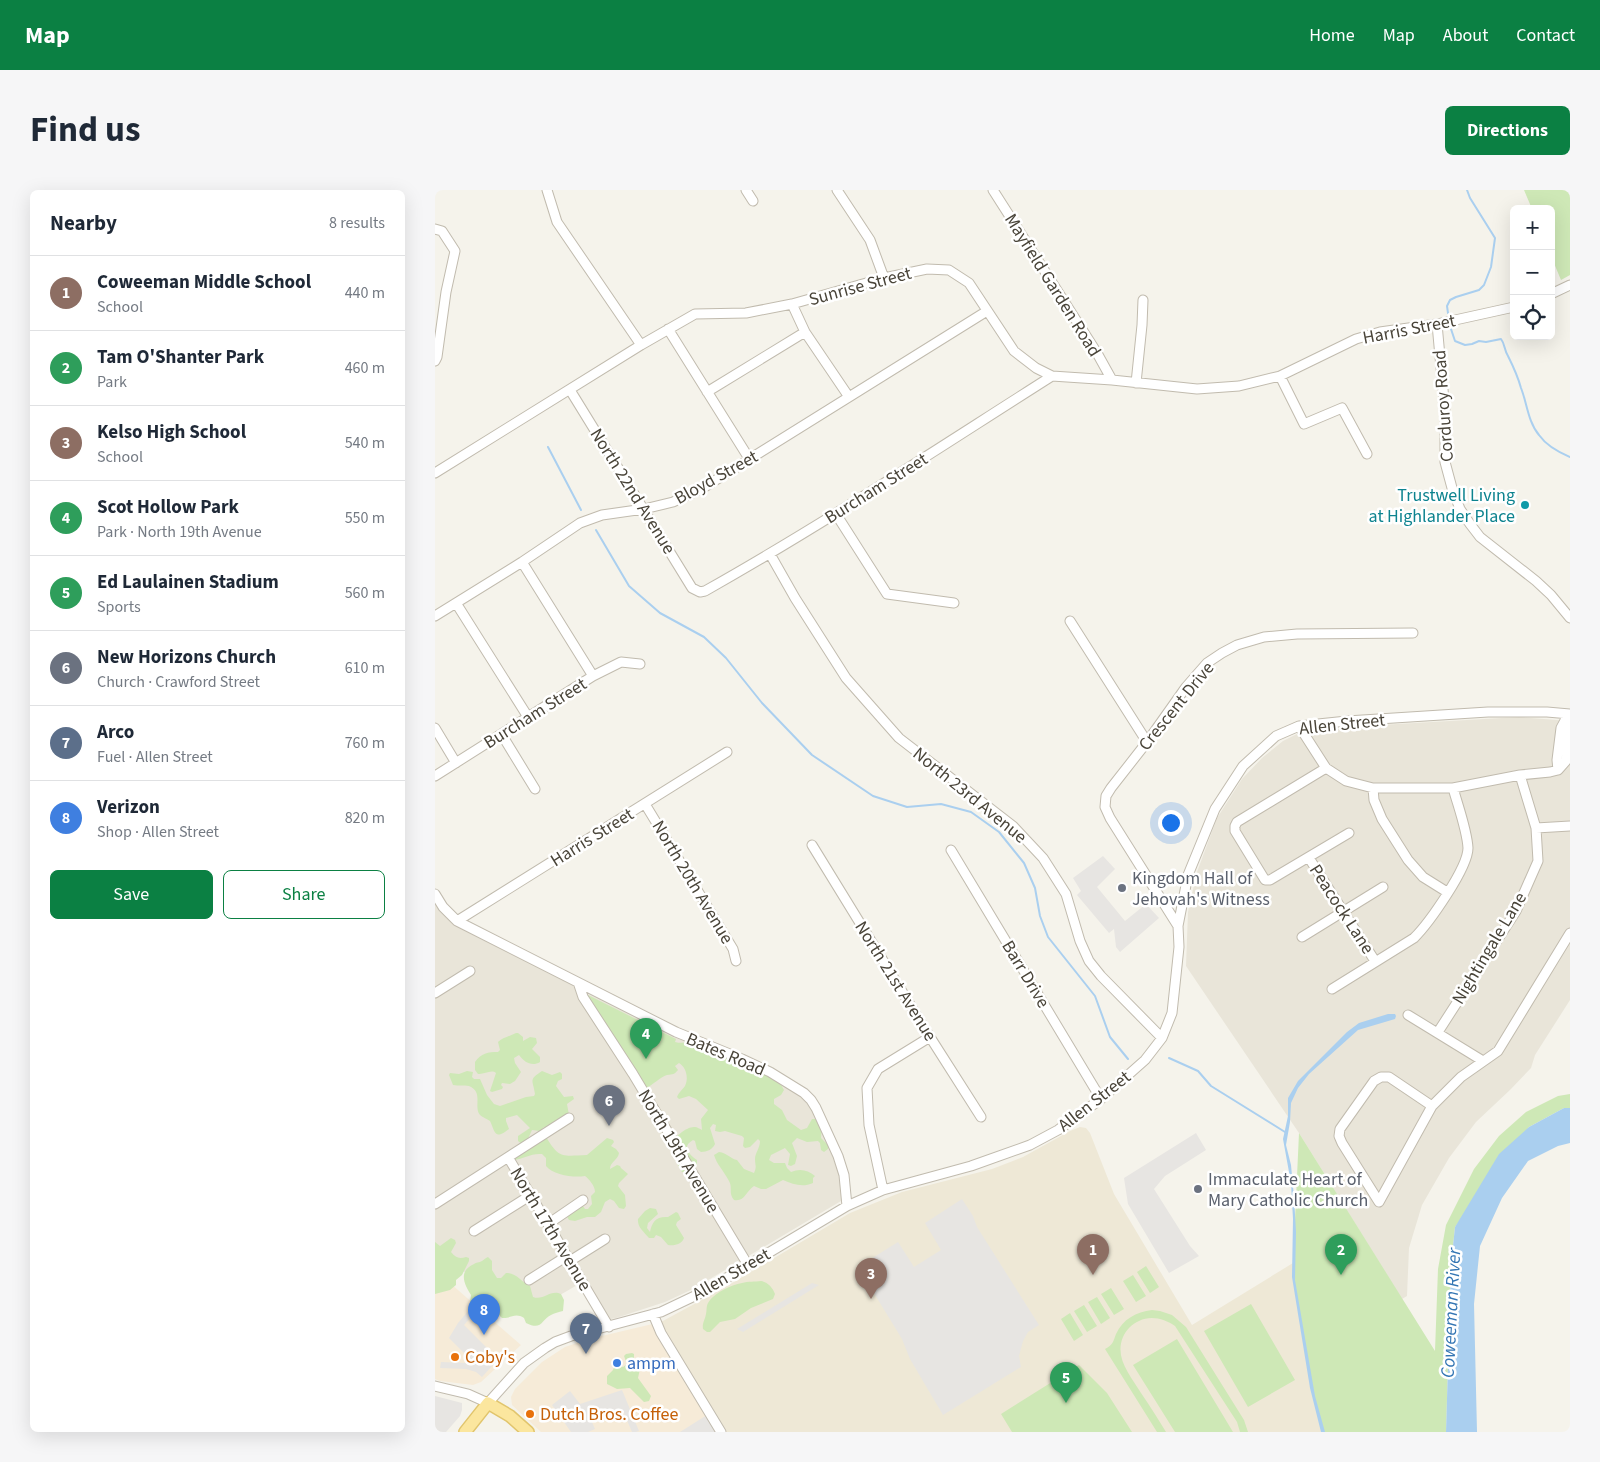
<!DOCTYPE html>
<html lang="en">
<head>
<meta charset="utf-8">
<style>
  :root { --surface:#fff; --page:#f6f6f7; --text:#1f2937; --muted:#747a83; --line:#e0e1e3; --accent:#0b8043 }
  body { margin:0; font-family:"Source Sans 3",sans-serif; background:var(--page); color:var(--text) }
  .controls { position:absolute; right:15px; top:15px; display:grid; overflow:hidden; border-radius:8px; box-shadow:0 5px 20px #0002 }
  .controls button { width:45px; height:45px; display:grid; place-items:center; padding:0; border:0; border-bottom:1px solid var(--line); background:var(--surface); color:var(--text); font:25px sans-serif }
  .you { position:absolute; left:735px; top:632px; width:18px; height:18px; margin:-12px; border:4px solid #fff; border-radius:50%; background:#1a73e8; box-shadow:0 0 0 8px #1a73e833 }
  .badge { display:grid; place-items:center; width:32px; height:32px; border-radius:50%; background:var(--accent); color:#fff; font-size:16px; font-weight:700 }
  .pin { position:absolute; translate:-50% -41px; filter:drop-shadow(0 1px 2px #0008) }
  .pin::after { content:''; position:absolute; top:26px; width:18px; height:15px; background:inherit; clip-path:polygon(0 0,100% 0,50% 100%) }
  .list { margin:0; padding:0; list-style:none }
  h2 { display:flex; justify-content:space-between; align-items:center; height:65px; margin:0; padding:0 20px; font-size:21px }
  h2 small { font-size:16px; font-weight:400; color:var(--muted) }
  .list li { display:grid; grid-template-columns:32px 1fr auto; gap:15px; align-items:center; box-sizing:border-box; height:75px; padding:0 20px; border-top:1px solid var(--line) }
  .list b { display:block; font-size:19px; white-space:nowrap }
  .list p { margin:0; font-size:16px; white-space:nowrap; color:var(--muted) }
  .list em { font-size:16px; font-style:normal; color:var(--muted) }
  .actions { display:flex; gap:10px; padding:15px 20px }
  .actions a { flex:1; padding:11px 0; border:1px solid var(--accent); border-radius:8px; text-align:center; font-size:18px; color:var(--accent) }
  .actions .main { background:var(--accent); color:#fff }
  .icon { flex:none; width:28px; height:28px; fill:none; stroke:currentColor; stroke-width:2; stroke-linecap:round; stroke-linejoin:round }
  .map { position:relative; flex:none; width:1135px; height:1242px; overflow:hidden; border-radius:8px }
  header { display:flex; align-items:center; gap:30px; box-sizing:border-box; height:70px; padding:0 25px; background:var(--accent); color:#fff }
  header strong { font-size:24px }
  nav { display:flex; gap:28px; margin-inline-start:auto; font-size:18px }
  .intro { display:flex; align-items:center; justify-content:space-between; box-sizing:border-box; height:120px; padding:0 30px }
  h1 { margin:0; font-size:35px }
  .button { padding:12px 22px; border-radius:8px; background:var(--accent); color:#fff; font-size:18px; font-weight:700 }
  main { display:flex; gap:30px; padding:0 30px }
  aside { flex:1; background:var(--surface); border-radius:8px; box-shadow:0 5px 20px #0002 }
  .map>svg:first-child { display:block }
  .residential { fill:#e9e5d9 }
  .commercial { fill:#f6ebd8 }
  .education { fill:#eee8d6 }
  .green { fill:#cee8b6 }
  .parking { fill:#e7e5e2 }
  .water { fill:#aacfef }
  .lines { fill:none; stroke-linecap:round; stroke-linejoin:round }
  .stream { stroke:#aacfef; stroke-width:2 }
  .minor-casing { stroke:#c1bbae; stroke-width:11 }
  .major-casing { stroke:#e1c56d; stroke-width:14 }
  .minor { stroke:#fff; stroke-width:9 }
  .major { stroke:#fbe69e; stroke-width:11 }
  .culture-dot { fill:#0f9aa8; stroke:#fff; stroke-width:2 }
  .worship-dot { fill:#6b7280; stroke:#fff; stroke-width:2 }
  .food-dot { fill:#e8710a; stroke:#fff; stroke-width:2 }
  .shop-dot { fill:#3f7fe0; stroke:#fff; stroke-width:2 }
  .labels { text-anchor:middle; stroke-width:5; stroke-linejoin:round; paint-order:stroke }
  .street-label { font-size:18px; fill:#494439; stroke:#fff }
  .culture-label { font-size:18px; fill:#0d838f; stroke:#fff; text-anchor:end }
  .worship-label { font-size:18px; fill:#5b616d; stroke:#fff; text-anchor:start }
  .food-label { font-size:18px; fill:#c56008; stroke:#fff; text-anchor:start }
  .shop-label { font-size:18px; fill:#366cbe; stroke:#fff; text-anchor:start }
  .water-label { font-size:19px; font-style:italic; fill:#3476b4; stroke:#fff }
</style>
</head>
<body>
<header>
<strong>Map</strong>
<nav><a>Home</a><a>Map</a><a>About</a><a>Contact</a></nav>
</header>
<div class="intro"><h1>Find us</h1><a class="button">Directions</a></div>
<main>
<aside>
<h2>Nearby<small>8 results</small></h2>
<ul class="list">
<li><span class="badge" style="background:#8d6e63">1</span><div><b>Coweeman Middle School</b><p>School</p></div><em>440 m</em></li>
<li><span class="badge" style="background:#2e9e5b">2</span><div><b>Tam O'Shanter Park</b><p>Park</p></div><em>460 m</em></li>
<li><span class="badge" style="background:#8d6e63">3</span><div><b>Kelso High School</b><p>School</p></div><em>540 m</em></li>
<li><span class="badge" style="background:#2e9e5b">4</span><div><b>Scot Hollow Park</b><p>Park · North 19th Avenue</p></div><em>550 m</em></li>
<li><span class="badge" style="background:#2e9e5b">5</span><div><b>Ed Laulainen Stadium</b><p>Sports</p></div><em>560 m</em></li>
<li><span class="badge" style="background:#6b7280">6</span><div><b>New Horizons Church</b><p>Church · Crawford Street</p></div><em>610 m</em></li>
<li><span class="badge" style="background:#5c6f8a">7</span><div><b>Arco</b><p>Fuel · Allen Street</p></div><em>760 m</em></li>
<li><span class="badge" style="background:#3f7fe0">8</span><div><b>Verizon</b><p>Shop · Allen Street</p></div><em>820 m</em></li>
</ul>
<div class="actions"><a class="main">Save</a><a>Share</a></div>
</aside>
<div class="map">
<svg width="1135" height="1242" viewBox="0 0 1135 1242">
  <rect width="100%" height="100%" fill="#f5f3eb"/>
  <path class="residential" d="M1084,527L1135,531V810L1100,865L1096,878L1076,899L1041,932L1014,968L987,1015L974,1058L972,1106L967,1109L864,943L751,776L753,722L762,682L782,628L807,589L827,568L848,551L862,544L883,541L945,535Z
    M0,711L8,724L23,736L244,849L308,873L358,899L376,914L404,979L407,1000L406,1011L258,1099L230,1112L181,1128L165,1131L144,1094L106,1116L0,1069Z"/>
  <path class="commercial" d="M15,1093L86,1155L46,1192L38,1195L5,1191L0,1189V1102Z
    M226,1132L267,1202L292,1242H106L77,1215L76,1207L80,1199L107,1172L130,1157L154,1149Z"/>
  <path class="education" d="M645,937L651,938L655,943L679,1004L757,1135L858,1073L888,1242H292L267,1202L226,1132L287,1099L415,1023L467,1002L557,979L588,967L635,941Z"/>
  <path class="green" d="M1089,0H1135V85L1126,90L1116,66V19H1097Z
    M153,805L241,849L240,852C251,855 263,848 273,857C275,858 276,861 279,863L293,862L345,893L349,900L346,905L339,909V914L347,920L352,930L366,940L372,938L377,929H383L387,936L386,948L394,956L393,959L389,962L386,960L385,953L383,951L372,952L362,948L357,953L362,966L360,974L356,976L353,975L355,964L350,958L336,965L334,970L339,973H350L352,978L356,982C365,978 373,980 380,986L378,988V993C367,998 358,994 348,990L331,999H326L319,996C311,1001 310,1012 299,1010C293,1003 298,998 294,991C289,981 282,975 279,965L284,962C292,963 296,969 302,970L309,979L319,983C322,977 320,975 320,969C320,963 325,958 325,951L323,949L315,957L310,958L308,956L309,948L307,946L290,941L285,942L280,941L281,935L278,934L275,938L280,954C278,959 272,962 266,962L262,959L260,951L258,950C246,957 254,964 262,970V975L255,983L247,982C244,977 236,962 237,956C237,948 252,936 260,937C262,937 265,939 267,940L266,929L273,920L261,909L254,906L244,909L242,907C244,902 247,900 250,896C254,888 251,877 244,873L240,876L243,880C239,885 238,884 232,885C225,887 218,895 211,898L153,807Z
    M81,843H83L88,847V851L95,847L101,848L102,853L97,859L105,867V872C97,877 89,872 84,865L79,868L80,873L86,882L80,891L75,894L67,893L66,895L68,897L67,899L57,902L55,901L61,883C56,879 49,885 43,884L40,880V872C46,863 53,862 63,862L65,860L63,852C67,848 75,846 81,843Z
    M32,881L38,882L37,887L39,889H45L52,905L59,914L65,916L91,907L99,906L100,904C98,890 93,890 107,881L117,885L125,882L127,884V889L123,891L121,896L129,907L138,906L139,909L132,914L134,925L114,937H109L105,941L97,940L92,951L88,955L83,951V946L95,938L82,925L71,928V931L74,939C59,951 60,941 55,931C52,929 47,927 45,925C38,917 49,902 34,896C29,895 23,896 18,895L14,885L15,883L24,884Z
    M1135,904V918H1129L1094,937L1020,1037L1016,1075L1011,1242H888L880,1211L860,1097L858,1073L864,943L1000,1161L1003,1079L1011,1035L1039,979L1064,946L1091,922L1123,906Z
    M110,945C124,969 126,966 152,965L172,948L178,950L179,952L176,956L181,959L184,963C183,970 175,972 175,979L182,975L185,976L186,978L193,984L184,993L183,996L190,1005L191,1016L189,1019L184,1018L179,1011L175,1009L170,1012L166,1022L160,1027H152L140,1031L134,1030L131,1025C133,1019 133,1013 139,1011L145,1012L150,1019H153L157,1014L156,1006L160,1002C160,996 154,989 150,986C139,988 118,985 111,976V968L107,964C96,963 88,969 79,970L78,967Z
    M215,1018L221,1019L223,1024L213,1033L212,1038L215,1042C217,1032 221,1026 233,1027L241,1022L243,1023L246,1029L242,1032L241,1035L249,1048C247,1054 240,1056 233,1055L226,1047L221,1045L219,1048H214C209,1042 202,1037 203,1029L210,1021Z
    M16,1048L20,1050L21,1053L16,1062C21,1068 24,1069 31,1067L34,1068V1071L27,1085L21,1090V1095L15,1100L0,1104V1052L5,1056Z
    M53,1067L57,1071V1080L62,1088H66L71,1083C82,1083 86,1092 95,1096L98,1107C109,1111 115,1099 126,1104L129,1110L128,1121C124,1122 119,1123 116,1125C106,1130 107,1141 91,1133L89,1128C80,1122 75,1129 67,1128C61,1123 61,1116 61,1109L59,1108C53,1113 53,1124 42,1121L35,1112L36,1105C29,1094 23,1081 39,1074C41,1072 44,1073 47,1071C49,1070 50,1068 53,1067Z
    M711,1076L724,1097L715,1103L702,1082Z
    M698,1085L711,1106L701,1112L688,1091Z
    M326,1091C333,1092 338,1098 340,1104L338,1109L316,1118L300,1129L285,1132L275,1142H272L268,1139C267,1133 270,1130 271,1124C272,1120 271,1117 273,1113C279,1103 296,1095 307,1093C313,1091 320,1092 326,1091Z
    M676,1098L689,1119L679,1125L666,1104Z
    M662,1107L675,1128L666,1134L653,1112Z
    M816,1114L860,1190L813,1217L769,1141Z
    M649,1115L662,1136L652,1142L639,1121Z
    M717,1120L725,1121L737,1125L751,1137L809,1230L813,1242H805L802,1232L740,1136C730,1129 716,1125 704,1131C697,1134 691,1140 688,1147C679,1168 696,1186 706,1203C715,1216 723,1229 731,1242H722L670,1159C678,1155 678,1152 681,1144C688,1129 701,1122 717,1120Z
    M635,1123L648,1145L639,1151L626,1129Z
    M742,1149L798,1242H740L698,1175Z
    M197,1163L199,1164V1169L205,1179L203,1188L216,1206L214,1211L209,1212L195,1198L182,1199L172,1194V1186L178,1180L180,1175L182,1174L188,1177L192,1174L189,1166L191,1164Z
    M644,1175L672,1203L697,1242H577L566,1224Z"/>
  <path class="parking" d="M668,666L680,679L662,697L690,731L711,714L724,728L685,762L681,757L679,739L674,743L642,705L646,701L638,688Z
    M761,943L771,960L730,986L719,999L755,1056L764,1066L734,1083L693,1014L689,988Z
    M527,1009L538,1026L542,1037L604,1135L593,1142L588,1151L584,1166L586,1177L508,1225L475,1169L467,1149L423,1077L463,1052L479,1077L506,1060L490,1033Z
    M377,1093L384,1095L308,1142L302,1139Z
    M34,1120L38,1125L29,1135L59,1165L54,1170L58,1175L47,1187L41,1182L31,1179L5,1178L6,1172L31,1173L36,1170L14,1148L23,1133Z
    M187,1200L204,1241L201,1242H197L188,1221L157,1232L160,1239L153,1242H136L117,1215L135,1201L145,1214Z
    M0,1206L27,1213V1220L25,1226L11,1242H0Z
    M272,1225L282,1242H245Z"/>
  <path class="water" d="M953,824H960L961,826L960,829L923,840L874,884L863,898L856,913L855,932L851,955L856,975L859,1007L861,1042L860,1090L880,1206L890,1242H886L875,1198L857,1087L858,1029L856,993L848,949L853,926V908L863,891L912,842L924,833Z
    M1129,918H1135V953L1123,956L1093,971L1067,1008L1045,1056L1039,1114L1042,1242H1011L1016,1075L1020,1037L1064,964L1094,937Z"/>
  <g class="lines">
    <path class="stream" d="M1013,123L1012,116L1015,110L1021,107L1044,100L1049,95L1056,77L1060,48L1035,8L1032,0
      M1016,139L1020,151L1030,155L1037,154L1044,151L1051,152L1066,149C1070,154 1069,160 1073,166C1078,176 1083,187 1086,198C1092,213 1093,232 1104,245C1111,255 1123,262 1135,267
      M113,257L146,320
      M161,340L194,396L225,423L269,447L291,468L327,513L377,565L438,606L472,617L506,614L536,622L564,642L589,673L600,698L605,726L613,747L660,806L675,847L693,869
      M734,868L763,881L776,896L850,942"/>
    <defs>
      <path id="minor" d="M112,0L122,32L206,155
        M311,0L318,11
        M402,0L435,50L449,88
        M558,0L662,163L677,190
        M0,39L7,41L20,61L11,102L2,167L0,171
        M1116,104L1135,95
        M357,114L370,142L414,207
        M1002,134L1010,221V272L1017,298L1025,319L1035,334L1045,347L1101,391L1116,405L1135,428
        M233,139L315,270
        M845,186L869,234L907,218L932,264
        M701,193L707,135L708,110
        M135,200L257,398L265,402L270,401C389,334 502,259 617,186
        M272,202L370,142
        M0,283L206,155L260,124L311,123L357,114L449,88L492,79L514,80L534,93L579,161L601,178L617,186L677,190L762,199L804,196L845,186L921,149L945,142L1002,134L1079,117
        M401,324L452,404L519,413
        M335,364L360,408L411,488L464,548L578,636L608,668L631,704L645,751L654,771L666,786L727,848
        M87,372L158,486
        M21,413L93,527
        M0,426L87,372L145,333L167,325L209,319L238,312L268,298L552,121
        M635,431L712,552
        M864,536L891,578L911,591L938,598H1018L1085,585L1115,582L1123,580L1131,571L1135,537L1133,524
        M0,538L21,573
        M67,545L100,599
        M891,578L802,632L800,636V641L830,690H835L914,643
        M1123,580L1122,570L1126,538L1133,525
        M0,586L158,486L186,472L205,474
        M938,598L939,610L947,629L973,670L988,687L1012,702
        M210,614L298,759L301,771
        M1101,638L1135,636
        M377,655L495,847L546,927
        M516,660L666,909
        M874,668L940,771
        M0,704L8,717L22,731L241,842L307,869L335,882L369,903L376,910L381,918L403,966L409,985L412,1016
        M22,731L292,562
        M743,736L675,628L670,617L671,606L676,598L712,552L751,497L772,473L787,463L802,455L829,447L862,444L978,443
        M867,747L948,697
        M144,795L148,807L198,884L313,1075
        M897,799L979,748C994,733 1033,678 1033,658C1032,640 1023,616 1018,598
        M0,803L35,781
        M973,825L1048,871
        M1003,842L1081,721L1103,671L1101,638L1085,585
        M997,916L954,887H946L939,891L905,939L904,946L907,953L944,1012L997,916L1026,887L1063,861L1135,743
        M73,967L174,1137
        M448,1000L434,935L432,898L443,879L495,847
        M0,1014L134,928
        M113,1034L148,1010
        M39,1041L96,1005
        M135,1071L170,1049
        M94,1090L132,1066
        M218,1124L226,1143L286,1242
        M0,1196L33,1204L53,1213L89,1173L110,1158L120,1152L136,1146L226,1122L268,1102L412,1016L448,1000L536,976L595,955L623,940L666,909L710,870L727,848L737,823L744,757L743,736L753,685L780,619L808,576L841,546L864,536L912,531L1053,522H1112L1135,524"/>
      <path id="major" d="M30,1242L53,1213L75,1226L93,1242"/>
    </defs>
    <use href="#minor" class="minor-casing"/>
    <use href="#major" class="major-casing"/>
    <use href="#minor" class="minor"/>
    <use href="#major" class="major"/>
  </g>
  <circle class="culture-dot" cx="1090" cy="315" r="5"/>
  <g class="worship-dot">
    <circle cx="687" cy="698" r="5"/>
    <circle cx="763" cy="999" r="5"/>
  </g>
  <g class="food-dot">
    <circle cx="20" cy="1167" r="5"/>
    <circle cx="95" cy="1224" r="5"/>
  </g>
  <circle class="shop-dot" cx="182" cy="1173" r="5"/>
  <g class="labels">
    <g class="street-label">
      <text transform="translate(618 95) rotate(58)" y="6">Mayfield Garden Road</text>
      <text transform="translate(425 96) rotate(-15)" y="6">Sunrise Street</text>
      <text transform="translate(974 139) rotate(-11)" y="6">Harris Street</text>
      <text transform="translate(1008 216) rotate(-94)" y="6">Corduroy Road</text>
      <text transform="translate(281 287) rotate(-29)" y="6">Bloyd Street</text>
      <text transform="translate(441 298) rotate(-32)" y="6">Burcham Street</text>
      <text transform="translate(198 301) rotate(58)" y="6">North 22nd Avenue</text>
      <text transform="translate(741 516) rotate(-51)" y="6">Crescent Drive</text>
      <text transform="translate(100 523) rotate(-32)" y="6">Burcham Street</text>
      <text transform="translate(907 534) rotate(-6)" y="6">Allen Street</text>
      <text transform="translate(535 605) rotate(39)" y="6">North 23rd Avenue</text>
      <text transform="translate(157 647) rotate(-32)" y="6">Harris Street</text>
      <text transform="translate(258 692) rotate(59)" y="6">North 20th Avenue</text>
      <text transform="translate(907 719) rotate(57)" y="6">Peacock Lane</text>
      <text transform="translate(1054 758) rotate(-59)" y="6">Nightingale Lane</text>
      <text transform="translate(591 784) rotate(59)" y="6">Barr Drive</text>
      <text transform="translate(461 791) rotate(58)" y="6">North 21st Avenue</text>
      <text transform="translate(291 864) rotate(23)" y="6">Bates Road</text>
      <text transform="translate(659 911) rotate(-38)" y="6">Allen Street</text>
      <text transform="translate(244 961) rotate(59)" y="6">North 19th Avenue</text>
      <text transform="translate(116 1039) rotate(59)" y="6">North 17th Avenue</text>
      <text transform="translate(296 1084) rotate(-30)" y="6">Allen Street</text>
    </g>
    <g class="culture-label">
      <text x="1080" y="311">Trustwell Living<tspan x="1080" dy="21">at Highlander Place</tspan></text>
    </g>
    <g class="worship-label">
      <text x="697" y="694">Kingdom Hall of<tspan x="697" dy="21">Jehovah's Witness</tspan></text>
      <text x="773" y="995">Immaculate Heart of<tspan x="773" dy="21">Mary Catholic Church</tspan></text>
    </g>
    <g class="food-label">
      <text x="30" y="1173">Coby's</text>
      <text x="105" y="1230">Dutch Bros. Coffee</text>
    </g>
    <g class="shop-label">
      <text x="192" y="1179">ampm</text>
    </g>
    <g class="water-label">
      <text transform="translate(1015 1123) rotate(-87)" y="7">Coweeman River</text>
    </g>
  </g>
</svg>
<div class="controls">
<button>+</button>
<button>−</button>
<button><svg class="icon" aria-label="locate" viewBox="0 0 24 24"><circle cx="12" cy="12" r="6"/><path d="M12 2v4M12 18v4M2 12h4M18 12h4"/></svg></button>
</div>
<div class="you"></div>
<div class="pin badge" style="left:658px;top:1085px;background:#8d6e63">1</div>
<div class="pin badge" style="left:906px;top:1085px;background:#2e9e5b">2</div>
<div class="pin badge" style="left:436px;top:1109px;background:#8d6e63">3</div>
<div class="pin badge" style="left:211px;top:869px;background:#2e9e5b">4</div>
<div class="pin badge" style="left:631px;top:1213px;background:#2e9e5b">5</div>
<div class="pin badge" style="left:174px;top:936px;background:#6b7280">6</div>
<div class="pin badge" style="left:151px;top:1164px;background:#5c6f8a">7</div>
<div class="pin badge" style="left:49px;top:1145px;background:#3f7fe0">8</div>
</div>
</main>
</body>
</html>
